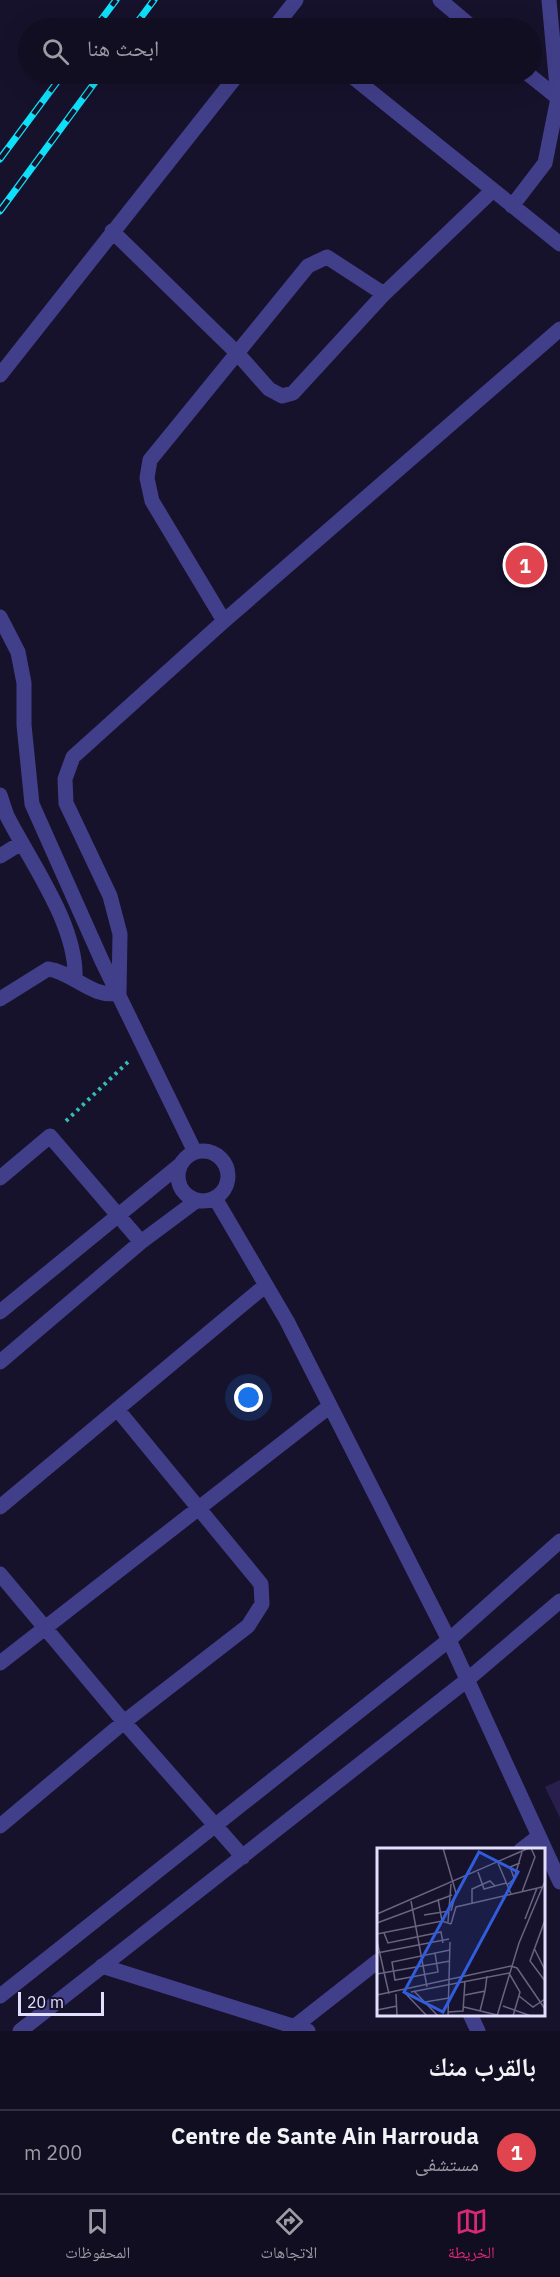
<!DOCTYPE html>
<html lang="ar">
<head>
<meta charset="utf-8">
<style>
  :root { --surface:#110e21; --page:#1a172a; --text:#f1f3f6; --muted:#9c9ca5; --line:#302e3f; --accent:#db2777 }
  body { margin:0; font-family:"IBM Plex Sans","Noto Naskh Arabic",sans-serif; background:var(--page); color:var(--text); direction:rtl }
  .scale { position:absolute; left:18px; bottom:15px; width:86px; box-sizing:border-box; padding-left:6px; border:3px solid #e2defe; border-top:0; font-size:16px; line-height:21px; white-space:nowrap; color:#e2defe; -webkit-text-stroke:4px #17122c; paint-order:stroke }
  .you { position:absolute; left:249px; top:1398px; width:21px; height:21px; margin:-15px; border:4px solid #fff; border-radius:50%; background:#1a73e8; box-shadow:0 0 0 9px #1a73e833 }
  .badge { display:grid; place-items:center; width:39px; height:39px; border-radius:50%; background:var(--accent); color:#fff; font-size:20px; font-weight:700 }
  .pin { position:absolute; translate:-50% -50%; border:3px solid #fff; box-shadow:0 2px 6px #0006 }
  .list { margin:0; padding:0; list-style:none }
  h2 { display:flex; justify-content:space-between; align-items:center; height:78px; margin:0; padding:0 24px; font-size:26px }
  h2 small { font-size:20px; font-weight:400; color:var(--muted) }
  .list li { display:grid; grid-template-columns:39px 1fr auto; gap:18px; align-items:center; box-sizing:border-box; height:84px; padding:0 24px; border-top:2px solid var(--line) }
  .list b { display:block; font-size:22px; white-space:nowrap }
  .list p { margin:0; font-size:20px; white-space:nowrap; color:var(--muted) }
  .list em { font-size:20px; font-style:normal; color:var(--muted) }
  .icon { flex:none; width:33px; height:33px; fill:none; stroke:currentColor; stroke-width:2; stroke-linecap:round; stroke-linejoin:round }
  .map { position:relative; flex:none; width:560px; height:2031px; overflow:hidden; direction:ltr }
  .search { position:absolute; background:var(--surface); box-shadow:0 6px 24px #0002; left:18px; right:18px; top:18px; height:66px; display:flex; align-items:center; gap:15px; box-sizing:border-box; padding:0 21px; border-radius:33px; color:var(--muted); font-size:22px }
  .sheet { height:162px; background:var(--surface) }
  nav { display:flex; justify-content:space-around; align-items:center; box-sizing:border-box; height:84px; border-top:2px solid var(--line); background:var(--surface); font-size:16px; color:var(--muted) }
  nav a { display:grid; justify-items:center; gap:3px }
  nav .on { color:var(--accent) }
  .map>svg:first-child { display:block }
  .building { fill:#281f4d }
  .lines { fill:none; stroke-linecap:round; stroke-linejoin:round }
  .path { stroke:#34bdb6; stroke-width:4; stroke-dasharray:3 4.5; stroke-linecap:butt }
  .minor { stroke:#423f8a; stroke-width:15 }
  .rail-casing { stroke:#0fe0fa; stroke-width:7 }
  .rail { stroke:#17122c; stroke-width:4.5; stroke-dasharray:14; stroke-linecap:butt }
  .inset-road { fill:none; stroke:#686480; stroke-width:1.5 }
  .view { fill:#315cdc; fill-opacity:0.15; stroke:#315cdc; stroke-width:3 }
  .inset-edge { fill:none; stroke:#e2defe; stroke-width:3 }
</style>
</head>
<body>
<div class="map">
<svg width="560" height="2031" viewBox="0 0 560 2031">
  <rect width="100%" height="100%" fill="#17122c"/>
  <path class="building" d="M560,1780V1818L545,1787Z"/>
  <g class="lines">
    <path class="path" d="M66,1121L128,1062"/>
    <path class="minor" d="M440,0L473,28
      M274,28L296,0
      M349,74L560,244
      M528,74L558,98
      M512,206L545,163L558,98L549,0
      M112,231L237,353L269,389L282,396L293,393L384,294
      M0,375L238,74
      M0,617L18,652L24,683V725L32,804L102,961L195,1152
      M224,621L152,501L147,478L150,460L308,266L327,257L384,294L493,190
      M0,795L7,816C31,863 77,925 75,978
      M0,856L21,843
      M119,993L120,934L110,896L66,803L65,779L73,757L224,621L560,329
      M0,999L48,969C73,972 92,999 119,993
      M178 1176a25 25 0 1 1 50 0a25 25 0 1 1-50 0Z
      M0,1178L50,1136L141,1242
      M215,1198L287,1321L449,1640L560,1882
      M0,1312L181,1164
      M0,1362L141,1242L196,1201
      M0,1507L266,1285
      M0,1574L124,1722L243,1857
      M0,1663L330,1406
      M0,1826L124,1722L248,1626L262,1604L261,1584L117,1409
      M521,1850L538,1837
      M102,1966L308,2031
      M0,1996L449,1640L560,1541
      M470,2014L478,2031
      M294,2027L378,1961
      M20,2031L467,1680L560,1601"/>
    <defs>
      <path id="rail" d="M95,28L116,0
        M133,28L154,0
        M0,159L63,74
        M0,211L101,74"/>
    </defs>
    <use href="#rail" class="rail-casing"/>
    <use href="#rail" class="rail"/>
  </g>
  <g transform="translate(377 1848)">
    <rect width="168" height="168" fill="#17122c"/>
    <path class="inset-road" d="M66,0L79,45L74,63M121,15L134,46M101,24L107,41L118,38M137,30L133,19L143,15M130,37L137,31L145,4M145,44L158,9L154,0M61,51L65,73M34,53L50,139M95,55V41L113,33L118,38L129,35M0,66L152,0M47,67L72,63M148,71L160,40M168,72L153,113L168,133M71,74L74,36M0,75L75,47M74,76L79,59L165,39M7,85L11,95L64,84L66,95M0,86L65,73L74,76M0,93L12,146M157,100L168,122M0,105L72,91M58,105L61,124L18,132L15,114L73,102M0,126L73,113M37,143L61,168M34,144L132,125L143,144L136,168M28,145L50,168M19,146L20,168M0,147L134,118L140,120L168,161M88,147L108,143L110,128M142,148L156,159L168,151M48,154L72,150M126,158L154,168M87,159L120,167M0,162L20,158M103,163L108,143M71,164L86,163L88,133M71,168L73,94M120,168L142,95L168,33"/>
    <path class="view" d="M102,4L141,24L66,164L27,144Z"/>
    <rect width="168" height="168" class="inset-edge"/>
  </g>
</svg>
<div class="scale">20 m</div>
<div class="you"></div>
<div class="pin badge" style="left:525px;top:565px;background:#e0444e">1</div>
<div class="search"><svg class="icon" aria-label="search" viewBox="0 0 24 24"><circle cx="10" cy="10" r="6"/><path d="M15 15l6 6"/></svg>ابحث هنا</div>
</div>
<section class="sheet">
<h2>بالقرب منك<small></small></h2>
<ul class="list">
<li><span class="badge" style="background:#e0444e">1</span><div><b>Centre de Sante Ain Harrouda</b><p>مستشفى</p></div><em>200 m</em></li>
</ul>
</section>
<nav>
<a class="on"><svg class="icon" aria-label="map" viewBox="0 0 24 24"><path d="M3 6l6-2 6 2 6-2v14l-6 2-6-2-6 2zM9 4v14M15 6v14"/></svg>الخريطة</a>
<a><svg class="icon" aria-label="directions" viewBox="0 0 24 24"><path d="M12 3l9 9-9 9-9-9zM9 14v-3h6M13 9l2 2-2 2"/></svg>الاتجاهات</a>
<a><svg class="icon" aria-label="saved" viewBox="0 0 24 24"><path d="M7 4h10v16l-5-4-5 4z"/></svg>المحفوظات</a>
</nav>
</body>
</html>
